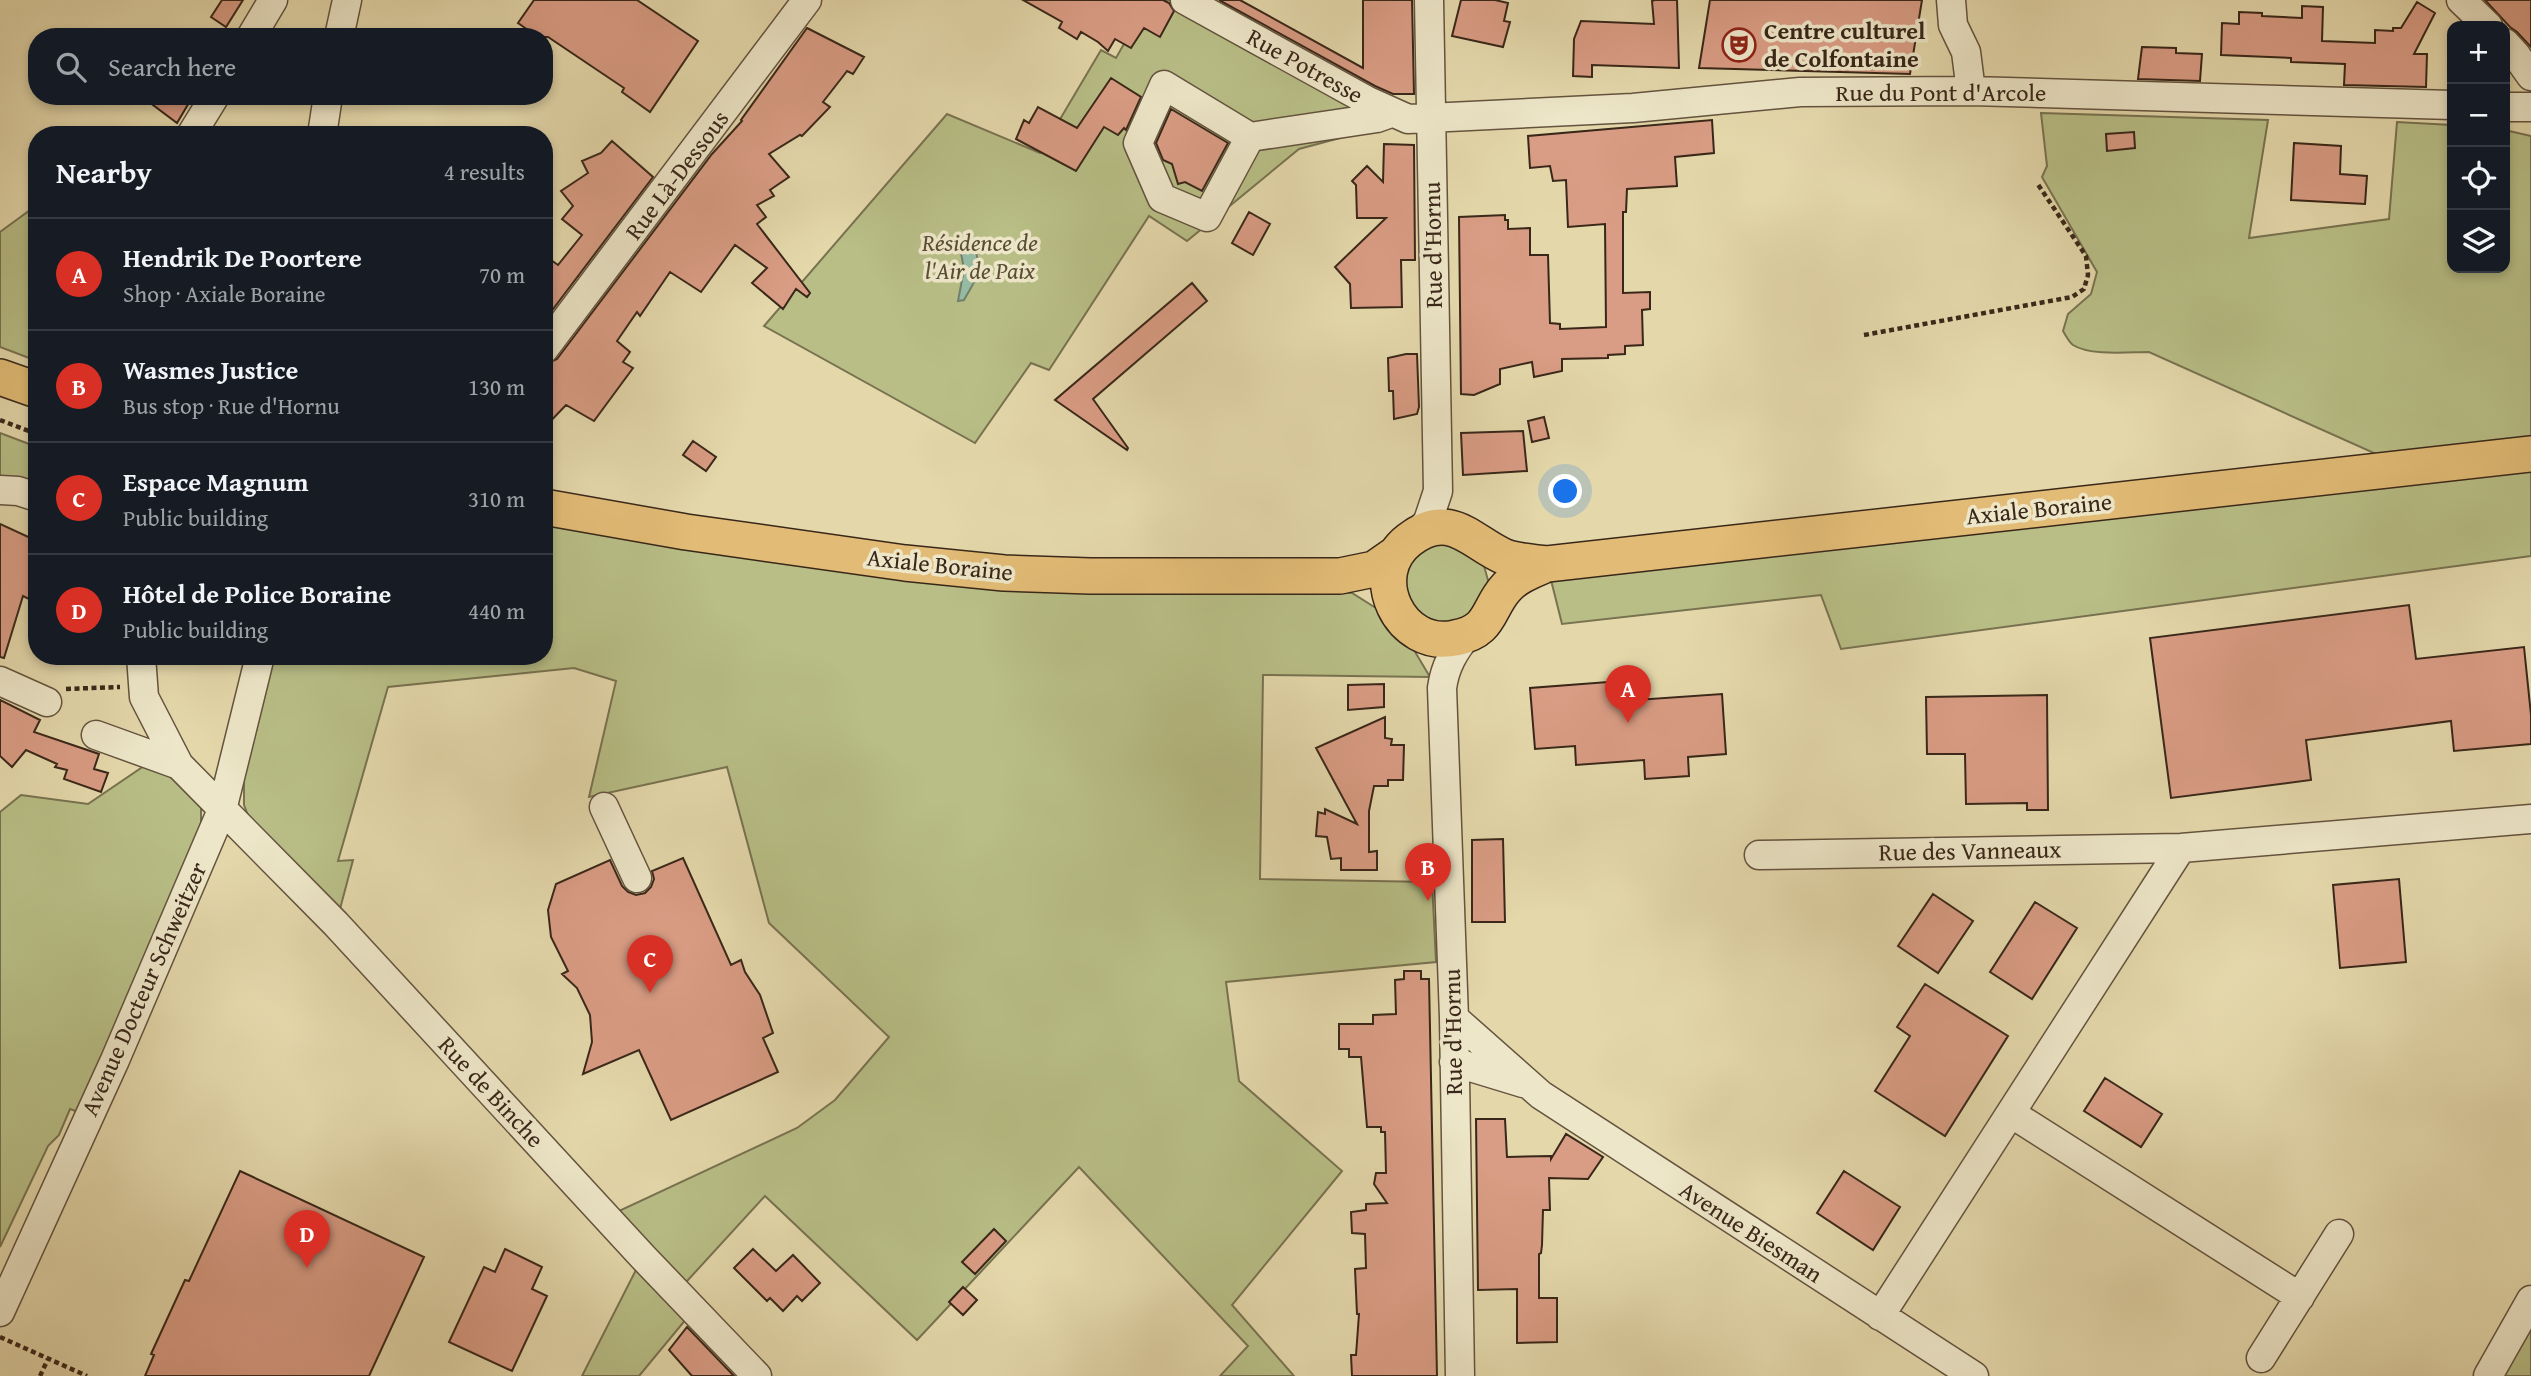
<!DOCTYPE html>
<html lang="en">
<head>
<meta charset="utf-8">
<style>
  :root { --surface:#171b24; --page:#242831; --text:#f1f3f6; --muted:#9ea1a6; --line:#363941; --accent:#d93025 }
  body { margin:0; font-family:"Gentium Book Plus",serif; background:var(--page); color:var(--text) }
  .controls { position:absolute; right:21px; top:21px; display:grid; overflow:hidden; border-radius:14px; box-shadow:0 4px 10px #0003 }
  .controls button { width:63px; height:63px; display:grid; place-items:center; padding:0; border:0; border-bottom:2px solid var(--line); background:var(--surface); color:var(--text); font:35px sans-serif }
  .you { position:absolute; left:1566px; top:492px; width:24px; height:24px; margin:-18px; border:5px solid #fff; border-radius:50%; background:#1a73e8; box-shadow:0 0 0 10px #1a73e833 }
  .badge { display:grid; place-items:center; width:46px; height:46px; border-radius:50%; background:var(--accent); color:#fff; font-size:23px; font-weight:700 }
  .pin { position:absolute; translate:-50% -58px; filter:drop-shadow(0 2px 4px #0008) }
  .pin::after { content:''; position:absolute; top:37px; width:24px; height:21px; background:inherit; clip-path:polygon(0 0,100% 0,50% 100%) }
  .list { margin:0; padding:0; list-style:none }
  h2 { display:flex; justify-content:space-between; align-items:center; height:91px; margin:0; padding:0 28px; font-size:30px }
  h2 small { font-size:23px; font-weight:400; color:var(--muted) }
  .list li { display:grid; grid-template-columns:46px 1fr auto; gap:21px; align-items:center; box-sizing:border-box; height:112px; padding:0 28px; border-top:2px solid var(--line) }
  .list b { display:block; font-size:26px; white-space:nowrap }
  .list p { margin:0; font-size:23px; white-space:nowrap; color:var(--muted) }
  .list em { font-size:23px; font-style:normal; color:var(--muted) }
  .icon { flex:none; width:38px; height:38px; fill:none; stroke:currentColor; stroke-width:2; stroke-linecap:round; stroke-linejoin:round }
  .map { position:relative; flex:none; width:2531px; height:1376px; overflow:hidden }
  .search { position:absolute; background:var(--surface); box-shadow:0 4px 10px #0003; left:28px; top:28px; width:525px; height:77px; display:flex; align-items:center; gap:18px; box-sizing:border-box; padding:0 24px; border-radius:28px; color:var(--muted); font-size:26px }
  .panel { position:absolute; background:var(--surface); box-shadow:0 4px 10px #0003; left:28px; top:126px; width:525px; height:539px; border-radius:28px }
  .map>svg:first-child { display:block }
  .green { fill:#b8be86; stroke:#787250; stroke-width:2 }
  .water { fill:#96bba4; stroke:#71806c; stroke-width:2 }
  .building { fill:#d99c84; stroke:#392719; stroke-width:2 }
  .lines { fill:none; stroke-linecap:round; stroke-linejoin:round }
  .minor-casing { stroke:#64533e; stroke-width:31 }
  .major-casing { stroke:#392719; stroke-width:38 }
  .path { stroke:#392719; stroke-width:4.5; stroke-dasharray:5 3.5; stroke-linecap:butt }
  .minor { stroke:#ede6c8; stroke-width:28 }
  .major { stroke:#e2bc76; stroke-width:35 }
  .labels { text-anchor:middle; stroke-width:7; stroke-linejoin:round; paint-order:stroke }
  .poi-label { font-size:24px; font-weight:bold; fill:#392719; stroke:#ede6c8; text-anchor:start }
  .street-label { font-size:24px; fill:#392719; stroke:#ede6c8 }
  .park-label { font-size:24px; font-style:italic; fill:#594d34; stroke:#ede6c8 }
</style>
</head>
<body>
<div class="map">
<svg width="2531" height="1376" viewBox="0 0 2531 1376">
  <rect width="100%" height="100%" fill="#e4d8ab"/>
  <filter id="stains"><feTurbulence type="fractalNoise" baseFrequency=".00286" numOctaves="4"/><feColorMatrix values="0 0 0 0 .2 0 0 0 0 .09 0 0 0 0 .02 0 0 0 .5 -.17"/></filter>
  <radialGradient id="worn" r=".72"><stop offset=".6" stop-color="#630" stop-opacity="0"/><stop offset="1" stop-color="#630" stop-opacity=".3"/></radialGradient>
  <path class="green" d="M1149,0H1169L1372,109L1381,127L1299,149L1187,241L1149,216L1049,370L1031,363L975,443L764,326L947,114L1040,153L1101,50L1116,58Z
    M2041,113L2268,120L2249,238L2389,219L2397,122L2452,125V268H2505V130L2531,136V441L2385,458L2149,352C2129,352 2090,356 2073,345C2069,342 2066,336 2063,331L2068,314L2091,294L2097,272L2042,177L2047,166Z
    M37,205V361L0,347V232Z
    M0,433L37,447V487L0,479Z
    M2531,455V556L1841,649L1821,595L1562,624L1547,564Z
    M544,519L1352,593L1379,610L1411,645L1430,677L1263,675L1260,879L1432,882L1436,962L1226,982L1239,1081L1342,1171L1232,1305L1294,1376H1220L1248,1346L1079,1167L917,1340L765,1196L677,1292L606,1217L797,1128L835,1100L889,1037L769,923L727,767L589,797L616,681L574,668L388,687L338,861L353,860L336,924L251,823L244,805V778L260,656H544Z
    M1451,540L1484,566L1488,580L1487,593L1471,616L1446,625L1420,617L1404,595L1405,567L1423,545Z
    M147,764L174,779L201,802V823L89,1116L70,1109L59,1135L48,1146L0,1247V812L21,795L88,804Z
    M638,1266L687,1318L639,1376H582Z
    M2531,1321V1376H2497Z"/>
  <path class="water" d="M974,248C985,272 974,281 964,300L958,301L964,269L961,253Z"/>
  <path class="building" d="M222,0H243L226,27L211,17Z
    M534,0H637L698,41L650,112L622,92L624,88L548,37H538L518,23Z
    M1023,0H1163L1169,3L1174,11L1160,37L1144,28L1131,48L1115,39L1108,51L1098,42L1081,32L1077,39L1059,28L1062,22Z
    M1219,0H1240L1363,68V0H1412L1414,94H1393L1375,86Z
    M1461,0H1495L1508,3L1504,21L1510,22L1503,47L1452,36Z
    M1655,0H1677L1679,68L1592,65V77L1573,76L1574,39L1581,21L1654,24L1652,1Z
    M1710,0H1922L1910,74L1699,68Z
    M2485,0H2531V47L2517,32L2510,27Z
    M2417,2L2435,13L2414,54H2427L2426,87L2344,85L2345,64L2291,62V58L2221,55L2222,23L2239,24V12L2262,13V16L2302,18V6L2323,7L2322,41L2375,43V30L2393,31V28H2401Z
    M807,28L864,57L853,74L847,71L844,75L823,102L830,107L802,136L800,135L769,154L789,177L770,190L774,196L757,205L766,217L757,224L810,293L807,297L796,289L783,309L752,283L767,268L735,245L701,292L670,272L640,316L637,312L617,341L630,352L623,362L633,368L594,421L566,405L544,428V365L557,359L712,154L742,121L741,120Z
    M2142,47L2176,48V53L2202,54L2200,81L2138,79Z
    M1111,78L1141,97L1126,130L1124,128L1118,135L1104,127L1076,171L1016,139L1024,120L1029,123L1038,107L1077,128Z
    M141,96H193L177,123Z
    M1171,109L1228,143L1202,191L1185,182L1178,184L1172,164L1163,160L1156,143Z
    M1712,120L1714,153L1675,157L1677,186L1627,189L1626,212H1623V293L1650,292V309L1642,310L1643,345L1625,346V354L1608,355V358L1562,359V371L1534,377L1532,362L1500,369V384L1474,395L1461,394L1459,217L1505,215V220H1508V229L1530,228V255H1548L1550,323L1560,324V329L1606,327L1605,224L1568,227L1566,180L1553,181L1550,166L1530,168L1528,136Z
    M2134,132L2135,148L2107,151L2106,134Z
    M612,141L653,177L544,321V255L558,265L582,235L562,219L573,206L561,191L588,173L582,161L601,153Z
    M2294,143L2341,146L2340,174L2367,176L2365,204L2291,200Z
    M1384,144L1414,145L1415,260H1401L1402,307L1351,308L1350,284L1335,267L1386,218H1357L1356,185L1352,181L1367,166L1383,182Z
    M1249,212L1270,224L1253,255L1232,243Z
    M1192,283L1207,301L1093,399L1128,448L1127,450L1055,400Z
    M1406,354H1417L1419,407L1417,414L1394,419L1393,391H1389L1388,358Z
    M1544,417L1549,438L1532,442L1528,421Z
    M1523,431L1527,471L1463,475L1461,433Z
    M693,441L716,457L706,471L683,455Z
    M0,524L37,541V603L23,596L4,658L0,657Z
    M2409,605L2416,659L2524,647L2531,715V744L2454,751L2451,721L2306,740L2311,780L2171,798L2150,638Z
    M1621,681L1622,701L1722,694L1726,754L1688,757L1689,776L1645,779L1644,760L1576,765L1575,746L1535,749L1530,688Z
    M1384,684V707L1348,710V685Z
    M2047,695L2048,810H2027V803L1966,804L1965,754H1927L1926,697Z
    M0,700L40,720L34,732L99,754L94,769L108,773L101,792L64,779L67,770L55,767L57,764L26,750L12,767L0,756Z
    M1385,717V738L1392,739L1391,745H1404L1403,780H1388V786H1374L1369,811V852L1377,851V870H1341V858L1331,859L1327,837L1316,836L1318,812L1325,814V809L1357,824L1316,748Z
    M1503,839L1505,922H1472V840Z
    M683,858L731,965L741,960L745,972L760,995L773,1033L763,1038L778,1072L671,1120L639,1050L583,1074L592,1042L590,1015L577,988L562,974L568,971L551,937L548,910L556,884L610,860L622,886L628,892L636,895L645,893L651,887L654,879L652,871Z
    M2399,879L2406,962L2340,968L2333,885Z
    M1933,894L1973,921L1938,973L1898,946Z
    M2035,902L2077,928L2032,999L1990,972Z
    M1404,971H1421V979H1429L1437,1376H1352L1351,1355H1356L1359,1314H1357L1355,1269L1366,1268L1365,1234L1352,1233L1351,1212L1366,1210V1204L1387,1203L1374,1184L1376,1173H1386L1385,1132H1381V1127H1367L1361,1057H1349V1049H1339V1024H1373V1015L1396,1014L1395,980L1404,979Z
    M1925,984L2008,1036L1945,1136L1875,1091L1910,1036L1897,1027Z
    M2105,1078L2162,1114L2141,1147L2084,1111Z
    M1476,1119H1505L1507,1157L1551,1156V1159L1566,1134L1603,1157L1588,1179L1549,1178L1550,1210H1543L1542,1245L1541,1253L1539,1254V1298H1557V1342L1517,1343V1289L1478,1290Z
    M240,1171L424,1257L369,1376H145L154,1355L151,1354L185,1280L189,1281Z
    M1844,1171L1900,1207L1873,1250L1817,1213Z
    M994,1229L1006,1241L975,1274L962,1262Z
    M505,1249L542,1267L532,1289L547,1296L512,1371L449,1342L484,1267L495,1272Z
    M753,1249L776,1271L793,1255L820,1283L802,1301L797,1296L783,1311L770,1298L767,1301L734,1268Z
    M963,1287L977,1300L963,1315L949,1302Z
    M687,1327L734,1376H692L669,1350Z"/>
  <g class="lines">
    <defs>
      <path id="minor" d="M1185,0L1368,101L1408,119L1633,108L1800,92L1971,91L2452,105
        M1951,0L1953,25L1966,52L1971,91
        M2461,0L2488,26
        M251,37L273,0
        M339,37L347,0
        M2505,43L2516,55L2531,76
        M2505,107H2531
        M191,135L215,96
        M322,135L328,96
        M1250,137L1164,85L1138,143L1162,198L1207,217L1250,137L1377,118L1391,113
        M544,349L807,0
        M0,490L18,491L37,497
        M1416,535L1428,521L1438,491L1429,0
        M141,656L144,697L179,765L336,924L643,1257L757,1376
        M0,681L47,702
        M96,735L179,765
        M604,807L637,878
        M1759,855L2181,848L2531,819
        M1454,1018L1541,1095L1974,1376
        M1454,1062L1523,1083
        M2012,1114L2300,1297
        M0,1312L115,1060L222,810L260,656
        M1880,1316L2181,848
        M2261,1358L2339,1234
        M1460,1376L1454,1018L1442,688C1445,666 1454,651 1468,634
        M2488,1376L2531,1300"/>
      <path id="major" d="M0,377L37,390
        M544,507L686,532L905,563L1004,573L1090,576H1340L1374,569L1397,553
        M1547,564C1533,570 1516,576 1506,588C1487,609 1492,631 1455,638C1400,650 1364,575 1409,540C1450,508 1472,543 1505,557C1519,562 1533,562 1547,564L2531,454"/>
    </defs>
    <use href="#minor" class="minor-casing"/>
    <use href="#major" class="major-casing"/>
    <path class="path" d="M1864,335L2072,297L2084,289L2088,275L2086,256L2037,183
      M0,420L37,434
      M66,689L120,687
      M0,1337L87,1376
      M40,1376L48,1359"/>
    <use href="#minor" class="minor"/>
    <use href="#major" class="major"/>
  </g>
  <defs>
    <symbol id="theatre-ring" viewBox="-11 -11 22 22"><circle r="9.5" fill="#ede6c8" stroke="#8f2418" stroke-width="1.5"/><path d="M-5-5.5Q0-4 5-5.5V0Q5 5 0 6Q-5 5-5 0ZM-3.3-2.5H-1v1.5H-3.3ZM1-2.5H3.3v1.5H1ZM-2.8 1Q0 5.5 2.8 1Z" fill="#8f2418"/></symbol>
  </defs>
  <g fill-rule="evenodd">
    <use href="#theatre-ring" x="1720" y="26" width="38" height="38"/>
  </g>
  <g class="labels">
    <g class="poi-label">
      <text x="1764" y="39">Centre culturel<tspan x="1764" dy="28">de Colfontaine</tspan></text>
    </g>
    <g class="street-label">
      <text transform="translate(1305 66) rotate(29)" y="8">Rue Potresse</text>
      <text x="1941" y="101">Rue du Pont d'Arcole</text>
      <text transform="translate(677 175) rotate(-53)" y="8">Rue Là-Dessous</text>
      <text transform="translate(1433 245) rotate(-91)" y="8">Rue d'Hornu</text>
      <text transform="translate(2039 509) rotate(-6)" y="8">Axiale Boraine</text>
      <text transform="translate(940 565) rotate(6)" y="8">Axiale Boraine</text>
      <text transform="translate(1970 851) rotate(-1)" y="8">Rue des Vanneaux</text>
      <text transform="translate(144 989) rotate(-66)" y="8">Avenue Docteur Schweitzer</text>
      <text transform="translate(1453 1032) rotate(-91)" y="8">Rue d'Hornu</text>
      <text transform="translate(491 1092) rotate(47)" y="8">Rue de Binche</text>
      <text transform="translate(1751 1232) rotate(33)" y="8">Avenue Biesman</text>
    </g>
    <g class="park-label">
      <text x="980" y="251">Résidence de<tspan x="980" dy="28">l'Air de Paix</tspan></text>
    </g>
  </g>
  <rect width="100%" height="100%" filter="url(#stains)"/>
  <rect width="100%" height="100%" fill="url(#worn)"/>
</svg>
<div class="controls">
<button>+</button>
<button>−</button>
<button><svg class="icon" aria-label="locate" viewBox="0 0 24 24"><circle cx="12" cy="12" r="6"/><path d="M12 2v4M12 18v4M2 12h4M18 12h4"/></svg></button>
<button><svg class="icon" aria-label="layers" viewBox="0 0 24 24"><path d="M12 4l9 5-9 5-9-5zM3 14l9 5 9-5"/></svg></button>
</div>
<div class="you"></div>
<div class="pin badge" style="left:1628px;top:723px">A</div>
<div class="pin badge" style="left:1428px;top:901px">B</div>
<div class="pin badge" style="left:650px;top:993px">C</div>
<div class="pin badge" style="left:307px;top:1268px">D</div>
<div class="search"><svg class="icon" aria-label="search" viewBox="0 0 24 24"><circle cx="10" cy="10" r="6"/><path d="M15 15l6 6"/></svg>Search here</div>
<section class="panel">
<h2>Nearby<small>4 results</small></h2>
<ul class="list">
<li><span class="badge">A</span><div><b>Hendrik De Poortere</b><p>Shop · Axiale Boraine</p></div><em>70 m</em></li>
<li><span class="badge">B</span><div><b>Wasmes Justice</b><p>Bus stop · Rue d'Hornu</p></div><em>130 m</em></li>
<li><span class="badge">C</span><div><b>Espace Magnum</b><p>Public building</p></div><em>310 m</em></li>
<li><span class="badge">D</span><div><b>Hôtel de Police Boraine</b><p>Public building</p></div><em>440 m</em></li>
</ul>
</section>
</div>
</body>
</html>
